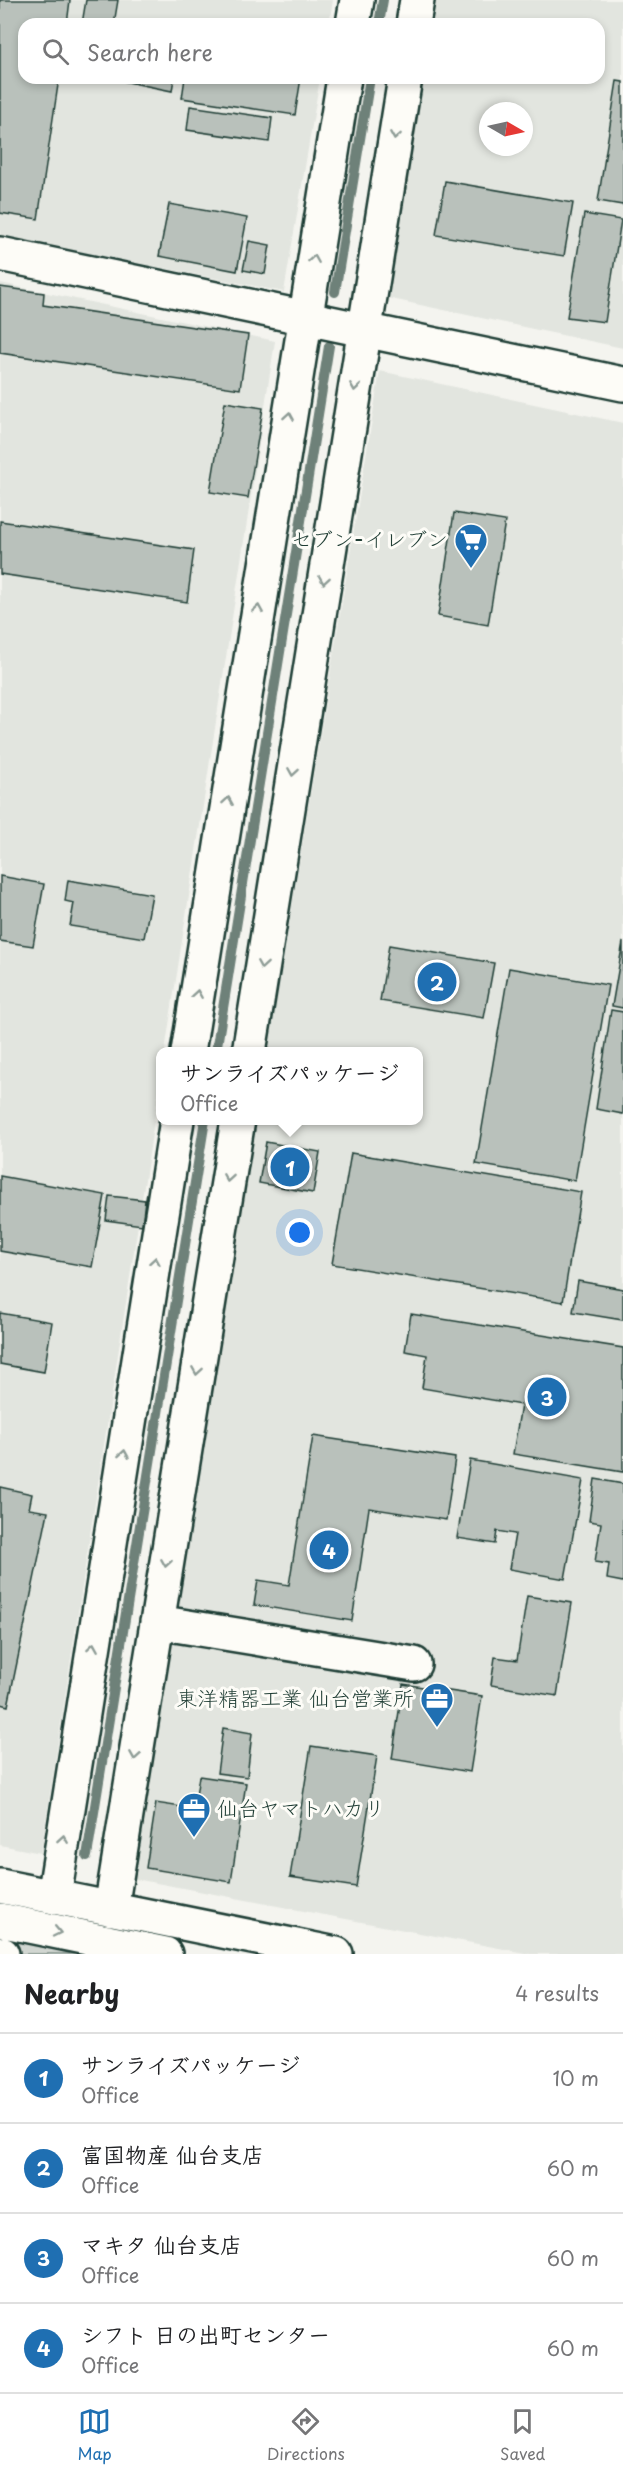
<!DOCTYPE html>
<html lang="en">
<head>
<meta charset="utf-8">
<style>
  :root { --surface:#fff; --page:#f6f6f6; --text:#202124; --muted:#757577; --line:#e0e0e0; --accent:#1f6fb2 }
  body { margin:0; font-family:"Playpen Sans","Klee One",sans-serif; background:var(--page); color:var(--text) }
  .compass { position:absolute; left:479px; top:102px; width:54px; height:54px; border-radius:50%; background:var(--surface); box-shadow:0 3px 9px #0003; rotate:99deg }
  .you { position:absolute; left:300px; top:1233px; width:21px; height:21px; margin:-15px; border:4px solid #fff; border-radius:50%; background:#1a73e8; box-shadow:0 0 0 9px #1a73e833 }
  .badge { display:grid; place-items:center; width:39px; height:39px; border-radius:50%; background:var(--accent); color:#fff; font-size:20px; font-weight:700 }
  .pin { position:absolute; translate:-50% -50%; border:3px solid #fff; box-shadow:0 2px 6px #0006 }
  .popup { position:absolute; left:156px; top:1047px; width:267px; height:78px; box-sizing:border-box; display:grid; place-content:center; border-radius:12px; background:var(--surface); filter:drop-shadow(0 2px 4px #0005); font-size:20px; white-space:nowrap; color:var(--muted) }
  .popup b { font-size:22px; color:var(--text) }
  .popup::after { content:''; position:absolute; left:50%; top:100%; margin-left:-12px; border:12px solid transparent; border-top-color:var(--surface) }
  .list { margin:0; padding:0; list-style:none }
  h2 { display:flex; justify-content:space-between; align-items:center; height:78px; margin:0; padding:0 24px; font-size:26px }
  h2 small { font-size:20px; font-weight:400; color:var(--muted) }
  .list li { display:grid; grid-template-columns:39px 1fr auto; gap:18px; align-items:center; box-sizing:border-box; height:90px; padding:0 24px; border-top:2px solid var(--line) }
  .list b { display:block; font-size:22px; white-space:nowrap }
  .list p { margin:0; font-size:20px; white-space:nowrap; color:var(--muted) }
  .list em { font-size:20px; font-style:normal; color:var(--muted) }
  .icon { flex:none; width:33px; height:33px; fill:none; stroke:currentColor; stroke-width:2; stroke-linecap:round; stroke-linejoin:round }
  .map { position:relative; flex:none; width:623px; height:1954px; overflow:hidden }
  .search { position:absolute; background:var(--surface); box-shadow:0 3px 9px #0003; left:18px; right:18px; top:18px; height:66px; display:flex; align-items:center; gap:15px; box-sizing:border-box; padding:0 21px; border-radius:18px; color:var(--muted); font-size:22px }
  .sheet { height:438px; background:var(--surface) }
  nav { display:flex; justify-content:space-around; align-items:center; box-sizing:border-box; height:84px; border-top:2px solid var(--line); background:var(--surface); font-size:16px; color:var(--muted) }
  nav a { display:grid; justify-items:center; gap:3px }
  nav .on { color:var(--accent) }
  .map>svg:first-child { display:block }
  .built { fill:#e2e5df; fill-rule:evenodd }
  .green { fill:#d1d6d1; stroke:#788a82; stroke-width:1.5 }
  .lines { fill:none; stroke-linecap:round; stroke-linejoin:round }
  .stream { stroke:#6e8179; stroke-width:10 }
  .building { fill:#b9c1bb; stroke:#1f3d34; stroke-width:1.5 }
  .minor-casing { stroke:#1f3d34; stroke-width:38 }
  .tertiary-casing { stroke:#1f3d34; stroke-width:38 }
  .trunk-casing { stroke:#1f3d34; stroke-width:38 }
  .minor { stroke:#fdfcf7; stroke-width:33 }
  .tertiary { stroke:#fdfcf7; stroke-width:33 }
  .trunk { stroke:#fdfcf7; stroke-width:33 }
  .oneway { stroke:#8e9c96 }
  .labels { text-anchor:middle; stroke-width:6; stroke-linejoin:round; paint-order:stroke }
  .poi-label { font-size:21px; fill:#1f3d34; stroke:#fdfcf7; text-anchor:end }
</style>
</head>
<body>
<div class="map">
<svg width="623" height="1954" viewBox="0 0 623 1954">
  <rect width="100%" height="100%" fill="#f4f4ef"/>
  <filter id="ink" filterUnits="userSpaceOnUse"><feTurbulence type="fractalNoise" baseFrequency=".0167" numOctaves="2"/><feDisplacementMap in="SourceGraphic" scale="12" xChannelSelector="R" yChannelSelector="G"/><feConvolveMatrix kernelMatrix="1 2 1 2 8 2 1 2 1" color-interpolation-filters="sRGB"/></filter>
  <g filter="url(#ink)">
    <path class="built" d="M0,0H333L329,24H24V78H320L284,292L0,236Z
      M435,0H623V348L387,298L422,78H599V24H431ZM488,111H524V147H488Z
      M0,283L275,341L165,1051L161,1052V1076L41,1853L0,1845Z
      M380,371L623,423V1954H530L130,1878L257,1121L419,1120V1052L268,1051Z"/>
    <path class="green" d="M0,1935L91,1954H0Z"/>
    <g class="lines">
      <path class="stream" d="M379,24L383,0
        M335,292L370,78
        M216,1052L329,346
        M87,1856L205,1120"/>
    </g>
    <path class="building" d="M0,0H70L67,24H24V78H59L38,219L0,213Z
      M86,0H118L114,24H82Z
      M108,78H174L172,91Z
      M185,78H301L295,115L182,98Z
      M617,81L623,82V205L598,201Z
      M190,106L272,118L269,142L187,130Z
      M445,181L573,203L564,256L436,235Z
      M169,204L247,218L237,271L159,256Z
      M584,214L621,220L605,322L567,317Z
      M249,241L270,245L265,274L243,270Z
      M0,287L44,293L43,305L248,335L240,389L0,353Z
      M225,402L263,408L248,498L210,492Z
      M454,513L505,521L488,625L438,616Z
      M0,521L194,550L187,602L0,574Z
      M0,876L44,884L33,946L0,941Z
      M68,880L152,894L144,938L70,926L74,903L65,901Z
      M623,942V1008L612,1006Z
      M389,945L494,963L484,1018L380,1001Z
      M509,968L608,985L575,1181L476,1164Z
      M611,1010L623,1012V1114L596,1109Z
      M266,1142L320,1152L313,1193L259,1183Z
      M351,1153L581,1192L563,1302L332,1264Z
      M0,1176L105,1195L92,1267L0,1251Z
      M109,1196L145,1200L142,1225L106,1220Z
      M578,1281L623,1289V1320L573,1312Z
      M0,1313L52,1322L44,1372L0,1364Z
      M411,1314L623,1348V1472L513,1454L521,1405L422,1388L427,1355L405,1351Z
      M313,1436L455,1458L446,1520L369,1508L352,1621L254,1605L258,1580L289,1585Z
      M470,1460L583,1480L565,1579L509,1569L515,1534L497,1531L495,1544L457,1538Z
      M595,1479L623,1484V1582L607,1579L609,1564L595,1562L601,1523L589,1521Z
      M0,1487L32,1494L29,1509L48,1512L8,1706L0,1704Z
      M527,1596L572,1603L557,1696L491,1685L495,1657L517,1660Z
      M403,1684L482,1696L470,1772L392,1759Z
      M223,1728L252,1733L247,1777L217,1773Z
      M311,1746L377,1756L356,1887L290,1877Z
      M199,1776L246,1783L231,1882L146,1868L156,1803L194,1809Z"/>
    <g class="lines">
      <defs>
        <path id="minor" d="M353,24L357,0
          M413,24L417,0
          M188,1052L344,78
          M249,1052L405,78
          M157,1622L414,1664
          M0,1886L336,1954
          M54,1897L177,1120
          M111,1909L238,1120"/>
        <path id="tertiary" d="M0,254L623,384"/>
        <path id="trunk" d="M0,1920L165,1954
          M0,1954H2"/>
      </defs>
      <use href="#minor" class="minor-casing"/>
      <use href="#tertiary" class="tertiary-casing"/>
      <use href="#trunk" class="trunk-casing"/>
      <use href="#minor" class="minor"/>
      <use href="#tertiary" class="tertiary"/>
      <use href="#trunk" class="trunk"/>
    </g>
    <defs><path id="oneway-chevron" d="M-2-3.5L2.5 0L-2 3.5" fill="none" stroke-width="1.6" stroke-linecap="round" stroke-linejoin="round" transform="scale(1.5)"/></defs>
    <g class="oneway">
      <use href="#oneway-chevron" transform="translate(395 136) rotate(99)"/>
      <use href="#oneway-chevron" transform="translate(314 259) rotate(-81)"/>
      <use href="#oneway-chevron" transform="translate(355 387) rotate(99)"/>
      <use href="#oneway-chevron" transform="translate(289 416) rotate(-81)"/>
      <use href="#oneway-chevron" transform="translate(324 580) rotate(99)"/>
      <use href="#oneway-chevron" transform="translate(258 609) rotate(-81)"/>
      <use href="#oneway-chevron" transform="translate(293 772) rotate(99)"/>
      <use href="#oneway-chevron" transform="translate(228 801) rotate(-81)"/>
      <use href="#oneway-chevron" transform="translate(262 965) rotate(99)"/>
      <use href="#oneway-chevron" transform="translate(197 994) rotate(-81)"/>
      <use href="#oneway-chevron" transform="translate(228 1178) rotate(99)"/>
      <use href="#oneway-chevron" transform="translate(155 1261) rotate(-81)"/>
      <use href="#oneway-chevron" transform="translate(197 1371) rotate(99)"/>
      <use href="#oneway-chevron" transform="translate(124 1454) rotate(-81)"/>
      <use href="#oneway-chevron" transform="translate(166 1563) rotate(99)"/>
      <use href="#oneway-chevron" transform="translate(93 1647) rotate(-81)"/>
      <use href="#oneway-chevron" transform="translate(135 1756) rotate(99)"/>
      <use href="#oneway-chevron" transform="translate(63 1839) rotate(-81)"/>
      <use href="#oneway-chevron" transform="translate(57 1932) rotate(12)"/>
    </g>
  </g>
  <defs>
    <symbol id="supermarket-pin" viewBox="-11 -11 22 30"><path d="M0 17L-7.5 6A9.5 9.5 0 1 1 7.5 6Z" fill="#1f6fb2" stroke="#fdfcf7"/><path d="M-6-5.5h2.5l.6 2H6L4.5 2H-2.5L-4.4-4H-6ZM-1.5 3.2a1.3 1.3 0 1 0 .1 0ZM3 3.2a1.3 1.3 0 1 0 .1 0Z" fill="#fff"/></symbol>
    <symbol id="office-pin" viewBox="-11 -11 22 30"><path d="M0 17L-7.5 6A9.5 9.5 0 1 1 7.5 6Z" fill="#1f6fb2" stroke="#fdfcf7"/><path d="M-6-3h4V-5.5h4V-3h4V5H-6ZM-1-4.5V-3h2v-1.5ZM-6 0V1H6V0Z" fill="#fff"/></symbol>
  </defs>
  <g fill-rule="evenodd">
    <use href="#supermarket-pin" x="452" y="521" width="38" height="52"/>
    <use href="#office-pin" x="418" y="1680" width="38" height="52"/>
    <use href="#office-pin" x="175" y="1790" width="38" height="52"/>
  </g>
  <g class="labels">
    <g class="poi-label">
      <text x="448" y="547">セブン-イレブン</text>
      <text x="414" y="1706">東洋精器工業 仙台営業所</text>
      <text x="217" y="1816" text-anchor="start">仙台ヤマトハカリ</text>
    </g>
  </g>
</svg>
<svg class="compass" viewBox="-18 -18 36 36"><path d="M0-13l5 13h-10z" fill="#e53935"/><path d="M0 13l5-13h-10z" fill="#757577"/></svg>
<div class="you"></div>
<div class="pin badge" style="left:290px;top:1167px">1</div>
<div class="popup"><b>サンライズパッケージ</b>Office</div>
<div class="pin badge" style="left:437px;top:982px">2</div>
<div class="pin badge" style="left:547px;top:1397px">3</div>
<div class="pin badge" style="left:329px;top:1550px">4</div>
<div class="search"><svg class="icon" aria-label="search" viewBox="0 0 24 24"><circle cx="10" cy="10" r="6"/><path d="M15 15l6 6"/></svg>Search here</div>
</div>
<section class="sheet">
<h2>Nearby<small>4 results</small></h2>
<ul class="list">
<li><span class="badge">1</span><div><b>サンライズパッケージ</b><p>Office</p></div><em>10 m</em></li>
<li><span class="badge">2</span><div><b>富国物産 仙台支店</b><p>Office</p></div><em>60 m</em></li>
<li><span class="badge">3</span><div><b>マキタ 仙台支店</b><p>Office</p></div><em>60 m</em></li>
<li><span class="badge">4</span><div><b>シフト 日の出町センター</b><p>Office</p></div><em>60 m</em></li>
</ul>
</section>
<nav>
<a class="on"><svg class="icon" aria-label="map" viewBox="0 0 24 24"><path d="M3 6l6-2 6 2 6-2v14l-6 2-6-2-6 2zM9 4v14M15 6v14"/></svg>Map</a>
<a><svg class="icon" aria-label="directions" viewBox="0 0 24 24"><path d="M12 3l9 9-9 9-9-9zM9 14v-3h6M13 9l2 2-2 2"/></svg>Directions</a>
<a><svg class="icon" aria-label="saved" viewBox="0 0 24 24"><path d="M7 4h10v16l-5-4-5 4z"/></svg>Saved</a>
</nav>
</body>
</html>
